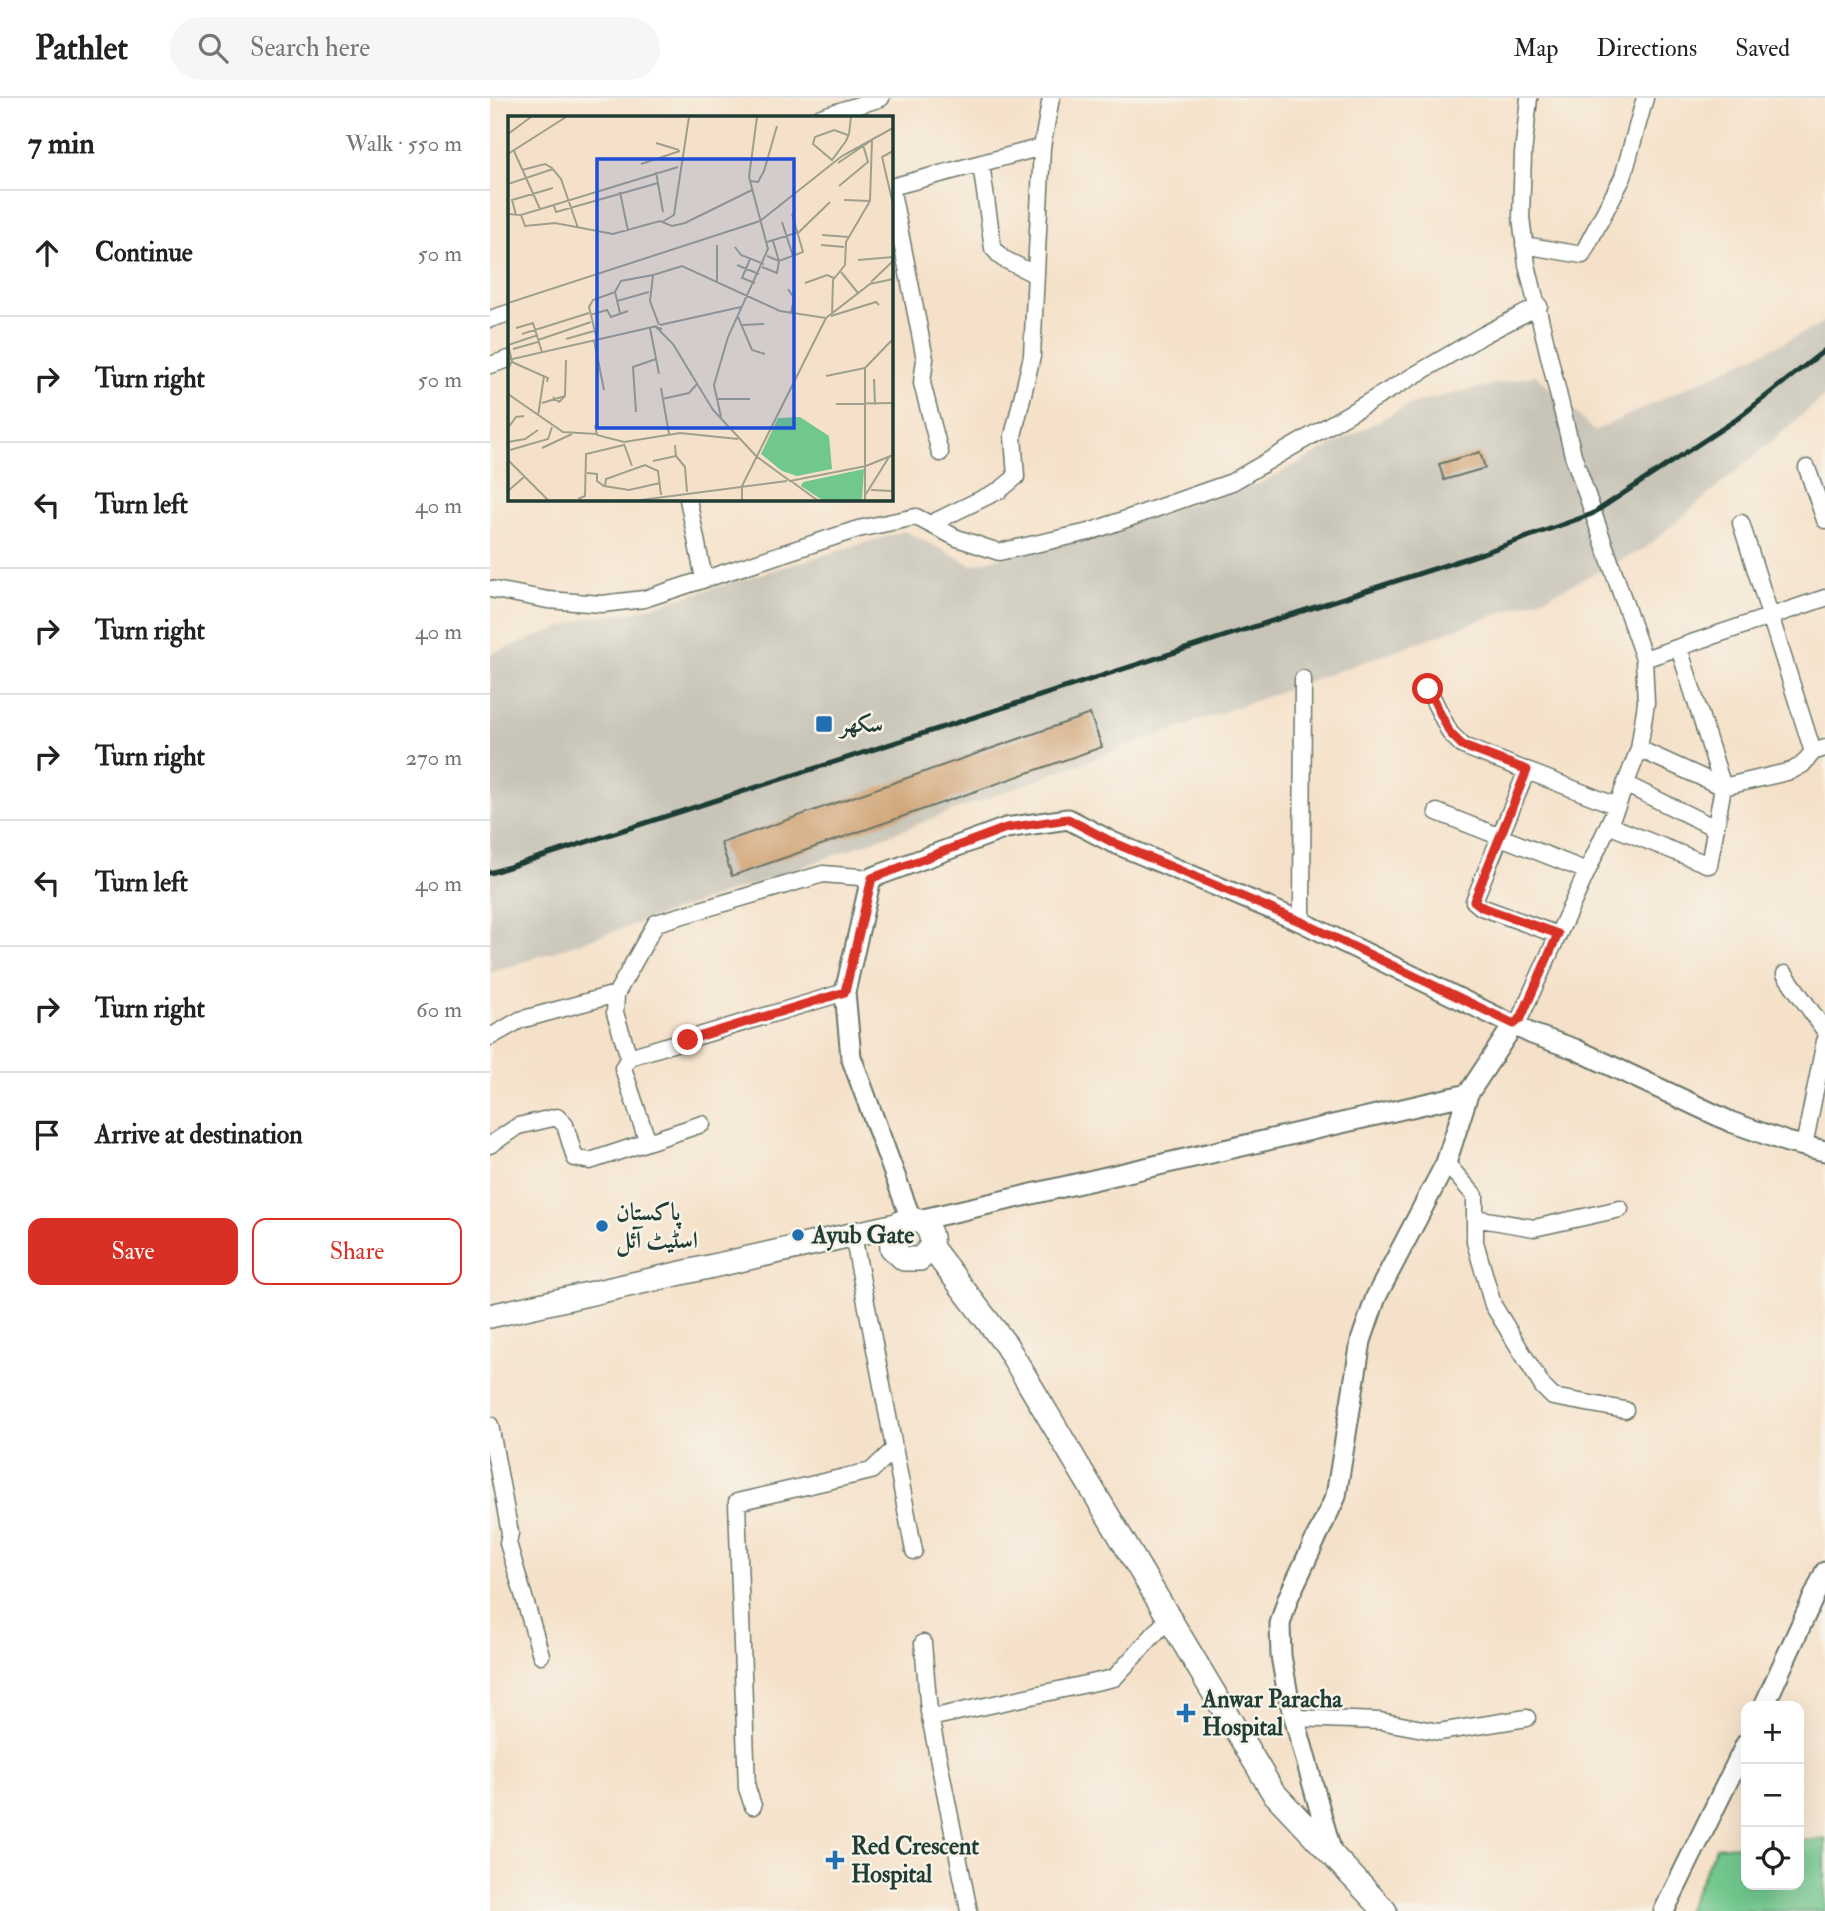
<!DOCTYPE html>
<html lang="en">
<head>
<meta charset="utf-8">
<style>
  :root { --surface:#fff; --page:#f6f6f6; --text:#222; --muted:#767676; --line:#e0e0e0; --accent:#d93025 }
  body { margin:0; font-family:"IM FELL Double Pica",Amiri,serif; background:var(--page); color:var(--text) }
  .controls { position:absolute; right:21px; bottom:21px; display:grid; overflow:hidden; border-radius:14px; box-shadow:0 7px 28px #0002 }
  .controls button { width:63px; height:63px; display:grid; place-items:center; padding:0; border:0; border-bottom:2px solid var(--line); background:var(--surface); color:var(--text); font:35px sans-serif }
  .stop { position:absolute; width:21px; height:21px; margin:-16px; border:5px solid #d93025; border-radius:50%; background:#fff }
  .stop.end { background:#d93025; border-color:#fff; box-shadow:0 2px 7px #0008 }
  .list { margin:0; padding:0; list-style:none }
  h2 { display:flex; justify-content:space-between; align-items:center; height:91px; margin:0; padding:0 28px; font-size:30px }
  h2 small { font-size:23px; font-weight:400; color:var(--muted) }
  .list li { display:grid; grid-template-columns:46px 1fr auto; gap:21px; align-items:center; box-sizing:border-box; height:126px; padding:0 28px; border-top:2px solid var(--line) }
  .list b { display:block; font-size:26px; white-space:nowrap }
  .list em { font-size:23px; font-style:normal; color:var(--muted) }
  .actions { display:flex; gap:14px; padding:21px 28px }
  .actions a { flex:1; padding:16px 0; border:2px solid var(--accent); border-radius:14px; text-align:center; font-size:24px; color:var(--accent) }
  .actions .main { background:var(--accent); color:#fff }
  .icon { flex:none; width:38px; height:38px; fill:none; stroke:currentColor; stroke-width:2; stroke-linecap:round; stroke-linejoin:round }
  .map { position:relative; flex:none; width:1335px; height:1813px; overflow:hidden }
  header { display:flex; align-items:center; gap:42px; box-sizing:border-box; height:98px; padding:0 35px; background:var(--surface); border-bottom:2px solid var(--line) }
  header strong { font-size:33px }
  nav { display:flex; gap:38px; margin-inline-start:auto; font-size:24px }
  .search { width:490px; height:63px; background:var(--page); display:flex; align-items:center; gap:18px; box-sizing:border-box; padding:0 24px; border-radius:38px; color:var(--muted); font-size:26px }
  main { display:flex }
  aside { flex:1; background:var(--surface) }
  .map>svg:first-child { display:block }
  .industrial { fill:#c8c4b8 }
  .green { fill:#71c88e; stroke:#488261; stroke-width:2 }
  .building { fill:#d0a375 }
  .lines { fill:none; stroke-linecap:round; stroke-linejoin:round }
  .minor-casing { stroke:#6a7668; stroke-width:19 }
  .tertiary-casing { stroke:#6a7668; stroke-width:23 }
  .secondary-casing { stroke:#6a7668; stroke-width:26 }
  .minor { stroke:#fff; stroke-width:16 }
  .tertiary { stroke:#fff; stroke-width:19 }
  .secondary { stroke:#fff; stroke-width:23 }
  .rail { stroke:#1f3d34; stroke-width:5 }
  .route { stroke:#d93025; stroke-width:9 }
  .poi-dot { fill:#1f6fb2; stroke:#f7f3e8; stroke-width:2.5 }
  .labels { text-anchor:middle; stroke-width:5; stroke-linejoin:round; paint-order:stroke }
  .poi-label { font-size:24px; font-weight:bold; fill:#1f3d34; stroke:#f7f3e8; text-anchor:start }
  .inset-road { fill:none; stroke:#9f9f8d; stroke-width:2 }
  .view { fill:#1d4ed8; fill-opacity:0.15; stroke:#1d4ed8; stroke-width:3.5 }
  .inset-edge { fill:none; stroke:#1f3d34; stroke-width:3.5 }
</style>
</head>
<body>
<header>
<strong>Pathlet</strong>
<div class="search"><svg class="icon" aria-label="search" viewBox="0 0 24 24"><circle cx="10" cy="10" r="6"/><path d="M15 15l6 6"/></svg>Search here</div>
<nav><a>Map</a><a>Directions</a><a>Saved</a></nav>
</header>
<main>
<aside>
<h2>7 min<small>Walk · 550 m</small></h2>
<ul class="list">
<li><svg class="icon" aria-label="ahead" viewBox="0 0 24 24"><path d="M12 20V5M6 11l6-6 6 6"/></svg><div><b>Continue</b></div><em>50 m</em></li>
<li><svg class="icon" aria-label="right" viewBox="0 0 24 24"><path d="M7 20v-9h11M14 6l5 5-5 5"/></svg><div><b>Turn right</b></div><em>50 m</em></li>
<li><svg class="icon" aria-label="left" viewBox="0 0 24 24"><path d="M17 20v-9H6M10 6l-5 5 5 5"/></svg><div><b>Turn left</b></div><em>40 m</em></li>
<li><svg class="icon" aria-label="right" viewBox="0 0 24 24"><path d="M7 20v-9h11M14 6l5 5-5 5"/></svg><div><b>Turn right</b></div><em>40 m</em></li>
<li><svg class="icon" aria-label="right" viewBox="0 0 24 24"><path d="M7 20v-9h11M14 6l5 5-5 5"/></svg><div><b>Turn right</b></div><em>270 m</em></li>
<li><svg class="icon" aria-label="left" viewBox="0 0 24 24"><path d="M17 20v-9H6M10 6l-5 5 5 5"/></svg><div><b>Turn left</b></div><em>40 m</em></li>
<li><svg class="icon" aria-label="right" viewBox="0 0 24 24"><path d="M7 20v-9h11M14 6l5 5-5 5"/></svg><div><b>Turn right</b></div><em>60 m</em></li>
<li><svg class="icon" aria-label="arrive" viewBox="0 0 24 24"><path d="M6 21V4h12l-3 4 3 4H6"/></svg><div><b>Arrive at destination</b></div></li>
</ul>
<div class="actions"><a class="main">Save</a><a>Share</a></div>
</aside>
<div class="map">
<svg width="1335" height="1813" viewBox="0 0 1335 1813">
  <rect width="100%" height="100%" fill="#f7f3e8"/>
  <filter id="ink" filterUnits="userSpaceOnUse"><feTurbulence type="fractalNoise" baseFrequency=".0143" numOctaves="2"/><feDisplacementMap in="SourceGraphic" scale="14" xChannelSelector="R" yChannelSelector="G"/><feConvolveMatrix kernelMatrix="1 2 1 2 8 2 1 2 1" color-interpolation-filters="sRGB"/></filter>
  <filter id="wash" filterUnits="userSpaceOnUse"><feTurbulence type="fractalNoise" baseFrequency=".00686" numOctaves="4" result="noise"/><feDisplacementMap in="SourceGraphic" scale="28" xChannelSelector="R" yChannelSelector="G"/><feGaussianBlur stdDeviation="1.57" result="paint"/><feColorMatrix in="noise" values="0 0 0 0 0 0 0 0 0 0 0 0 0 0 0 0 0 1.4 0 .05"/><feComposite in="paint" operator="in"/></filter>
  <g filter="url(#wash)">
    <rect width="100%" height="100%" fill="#f5e1c9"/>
    <path class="industrial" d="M1335,221V298L1154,451L1058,498L627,652L296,775L0,875V556L100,519L140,515L415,433L482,467L769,386L923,305L1046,277L1104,333L1328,228Z"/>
    <path class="green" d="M1335,1741V1813H1196L1226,1749L1256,1746V1787H1309V1743Z"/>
    <g id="blocks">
      <path class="building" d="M990,354L995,370L954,382L949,366Z
        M600,616L612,649L242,778L231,745Z"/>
    </g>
  </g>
  <g filter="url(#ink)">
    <use href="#blocks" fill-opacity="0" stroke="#6a7668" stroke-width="2"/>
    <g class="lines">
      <defs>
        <path id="minor" d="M331,19L391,0
          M491,66L503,150L512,160L546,177
          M401,89L435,261L432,285L450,355
          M401,89L552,49
          M1034,147L1092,157L1133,79L1155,0
          M0,221L19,215
          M0,267L19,261
          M1317,370L1335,422
          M198,401L214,481
          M1251,425L1323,654
          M440,426L510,392L526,379L523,338L542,258L552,49L561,0
          M0,491L58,502L112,506L154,501L368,431L426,419L467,440L509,454L599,434L742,384L995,236L1049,208
          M1154,561L1335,500
          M938,591L960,635L973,648L1127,708
          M1149,651L1233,689L1301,673L1312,667L1323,654L1335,650
          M1037,672L984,803L991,809L1068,837
          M1135,686L1225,730
          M947,714L1097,773
          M1118,727L1219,767L1233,689L1189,550
          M812,824L813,581
          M1295,876L1335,933
          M1024,926L1030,920L1127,708L1149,651L1156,605L1154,561L1083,357L1037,167L1031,119L1033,56L1039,0
          M0,939L30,922L126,896
          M139,959L355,894
          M157,1042L133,970L139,959L125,915L126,896L166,825L333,776L381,780
          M0,1047L28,1028L67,1019L75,1027L85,1060L100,1063L212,1026
          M1314,1048L1335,943
          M956,1065L985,1098V1144L1003,1207L1053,1289L1063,1299L1135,1312
          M985,1120L1044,1130L1130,1111
          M363,1137L424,1453
          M0,1327L20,1435L18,1445L51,1557
          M433,1545L439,1614L479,1813
          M440,1620L624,1580L679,1520
          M804,1620L890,1623L949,1634L1037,1620
          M263,1708L257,1690L247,1404L381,1373L404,1351"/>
        <path id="tertiary" d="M421,1121L361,959L355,894L381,780L516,730L578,721L622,744L812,824L1042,936L1085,951L1241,1024L1297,1044L1335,1053
          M429,1122L978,996
          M1274,1608L1335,1474
          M843,1759L798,1597L791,1558L790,1526L798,1500L846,1398L871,1243L886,1199L956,1065L978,996L1024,926
          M1174,1813L1256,1646"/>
        <path id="secondary" d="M441,1149L430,1161H414L402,1150L401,1134C416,1111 445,1122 441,1149L516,1247L783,1694L895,1813
          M0,1218L406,1127"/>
      </defs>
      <use href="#minor" class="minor-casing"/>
      <use href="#tertiary" class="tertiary-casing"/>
      <use href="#secondary" class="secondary-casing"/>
      <use href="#minor" class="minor"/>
      <use href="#tertiary" class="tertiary"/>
      <use href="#secondary" class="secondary"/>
      <path class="rail" d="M0,775L993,455L1102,416L1247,321L1335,252"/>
    </g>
  </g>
  <g class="lines" filter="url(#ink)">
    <path class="route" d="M198,942L355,894L382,780L516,730L578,721L622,744L812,824L1024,926L1031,920L1068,836L992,809L984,803L1037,672L973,648L960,635L938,591"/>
  </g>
  <g class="poi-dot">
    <rect x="325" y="617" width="18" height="18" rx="3.5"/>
    <circle cx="112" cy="1128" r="7"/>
    <circle cx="308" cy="1137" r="7"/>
    <path d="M692.5 1604.5h7v7h7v7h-7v7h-7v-7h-7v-7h7z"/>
    <path d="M341.5 1751.5h7v7h7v7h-7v7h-7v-7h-7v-7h7z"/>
  </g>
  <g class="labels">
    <g class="poi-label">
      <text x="350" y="634">سكهر</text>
      <text x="126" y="1122">پاکستان<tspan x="126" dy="28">اسٹیٹ آئل</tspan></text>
      <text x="322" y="1145">Ayub Gate</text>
      <text x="712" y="1609">Anwar Paracha<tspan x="712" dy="28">Hospital</tspan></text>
      <text x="361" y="1756">Red Crescent<tspan x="361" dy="28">Hospital</tspan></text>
    </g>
  </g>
  <g transform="translate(18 18)">
    <rect width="385" height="385" fill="#f5e1c9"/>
    <path d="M292,301L321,320L324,353L289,360L274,355L253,338L270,302ZM356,353L354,384H314L293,370L295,366Z" fill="#71c88e"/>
    <path class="inset-road" d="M0,18L23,1M340,19L326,14L307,21L305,28L324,44L338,25L341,18L343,1M148,27L171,34M6,35L32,93M385,35L374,41L385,88M0,38L58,1M133,48L172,35M14,54L37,48L44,52L53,63L70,112M148,56L155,96M242,65L250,66L256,55L269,10M0,68L45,53M331,70L360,46L355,29M112,76L120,115M336,84L362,85M46,90L48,96L150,67M0,98L13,99L170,51M8,99L4,84L45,72M13,99L17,110L47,107L105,118L152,105L164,110L177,107L244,74M154,106L166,99L181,1M274,106L285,140M314,119L341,121M259,126L291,116L322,86M313,129L336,131M227,131L233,139L256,148M259,140L271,145L295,136L284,98M242,143L234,162L247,167M350,144L385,141M229,149L251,158M254,151L269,157L271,145L265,125M333,156L350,177M209,165V129M363,166L385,145M297,167L319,159L326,162M280,173L286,182L283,198M109,185L141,176M0,187L252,105L334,40L385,12M112,197L107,176L113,165L145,159M82,199L99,194L103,201L120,195M324,199L325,164L337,149L338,126L362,85L364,24L330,47M323,200L368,186L371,189M230,201L244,234L257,238M151,209L142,185L145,159L174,150L272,195L318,202M152,209L233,191M234,209L256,208M8,212L25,207L34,236M142,212L151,258M154,213L148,211L165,228L205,294L248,340L282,365L358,350L385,339M14,218L81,197M58,223L86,215M30,224L83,206M86,224L96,274M89,224L81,191L85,184L107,176M0,229L30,219M0,229L4,245L0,253M5,233L30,226M0,244L149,210M4,246L40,262L39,266M318,260L357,252M366,263L367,289M153,272L161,318M0,278L55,316L88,318M45,281L51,286L57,280L58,244M154,283L181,277L189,268M208,283H242M34,287L57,280M328,288L385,287M128,296L125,251L148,243M30,300L36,260M213,301L206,269L220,221L260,133L241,61L249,1M87,309L89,319L116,326L172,317L230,323M0,312L8,301L16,300M0,326L17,323L30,314M116,328L124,350M167,329L168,340L177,351L179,376M34,332L64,318M2,334L40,323L44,311M0,344L40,384M145,345L168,340M0,351V327M79,357L89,358V365L96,370L121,374L152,367M283,365L309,384M97,370L98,363L137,349L150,355L153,379M363,374L385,375M0,375L16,361M358,378L381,341M70,383L77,380L78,338L116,329M133,384L279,365M234,384V370L318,202L362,168L385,163M357,384V252L385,223"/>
    <path class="view" d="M89,43H286V312H89Z"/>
    <rect width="385" height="385" class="inset-edge"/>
  </g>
</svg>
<div class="controls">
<button>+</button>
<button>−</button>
<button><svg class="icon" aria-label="locate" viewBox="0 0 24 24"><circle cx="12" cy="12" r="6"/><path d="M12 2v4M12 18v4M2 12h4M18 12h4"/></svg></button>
</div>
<div class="stop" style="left:938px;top:591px"></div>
<div class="stop end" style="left:198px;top:942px"></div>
</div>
</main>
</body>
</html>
